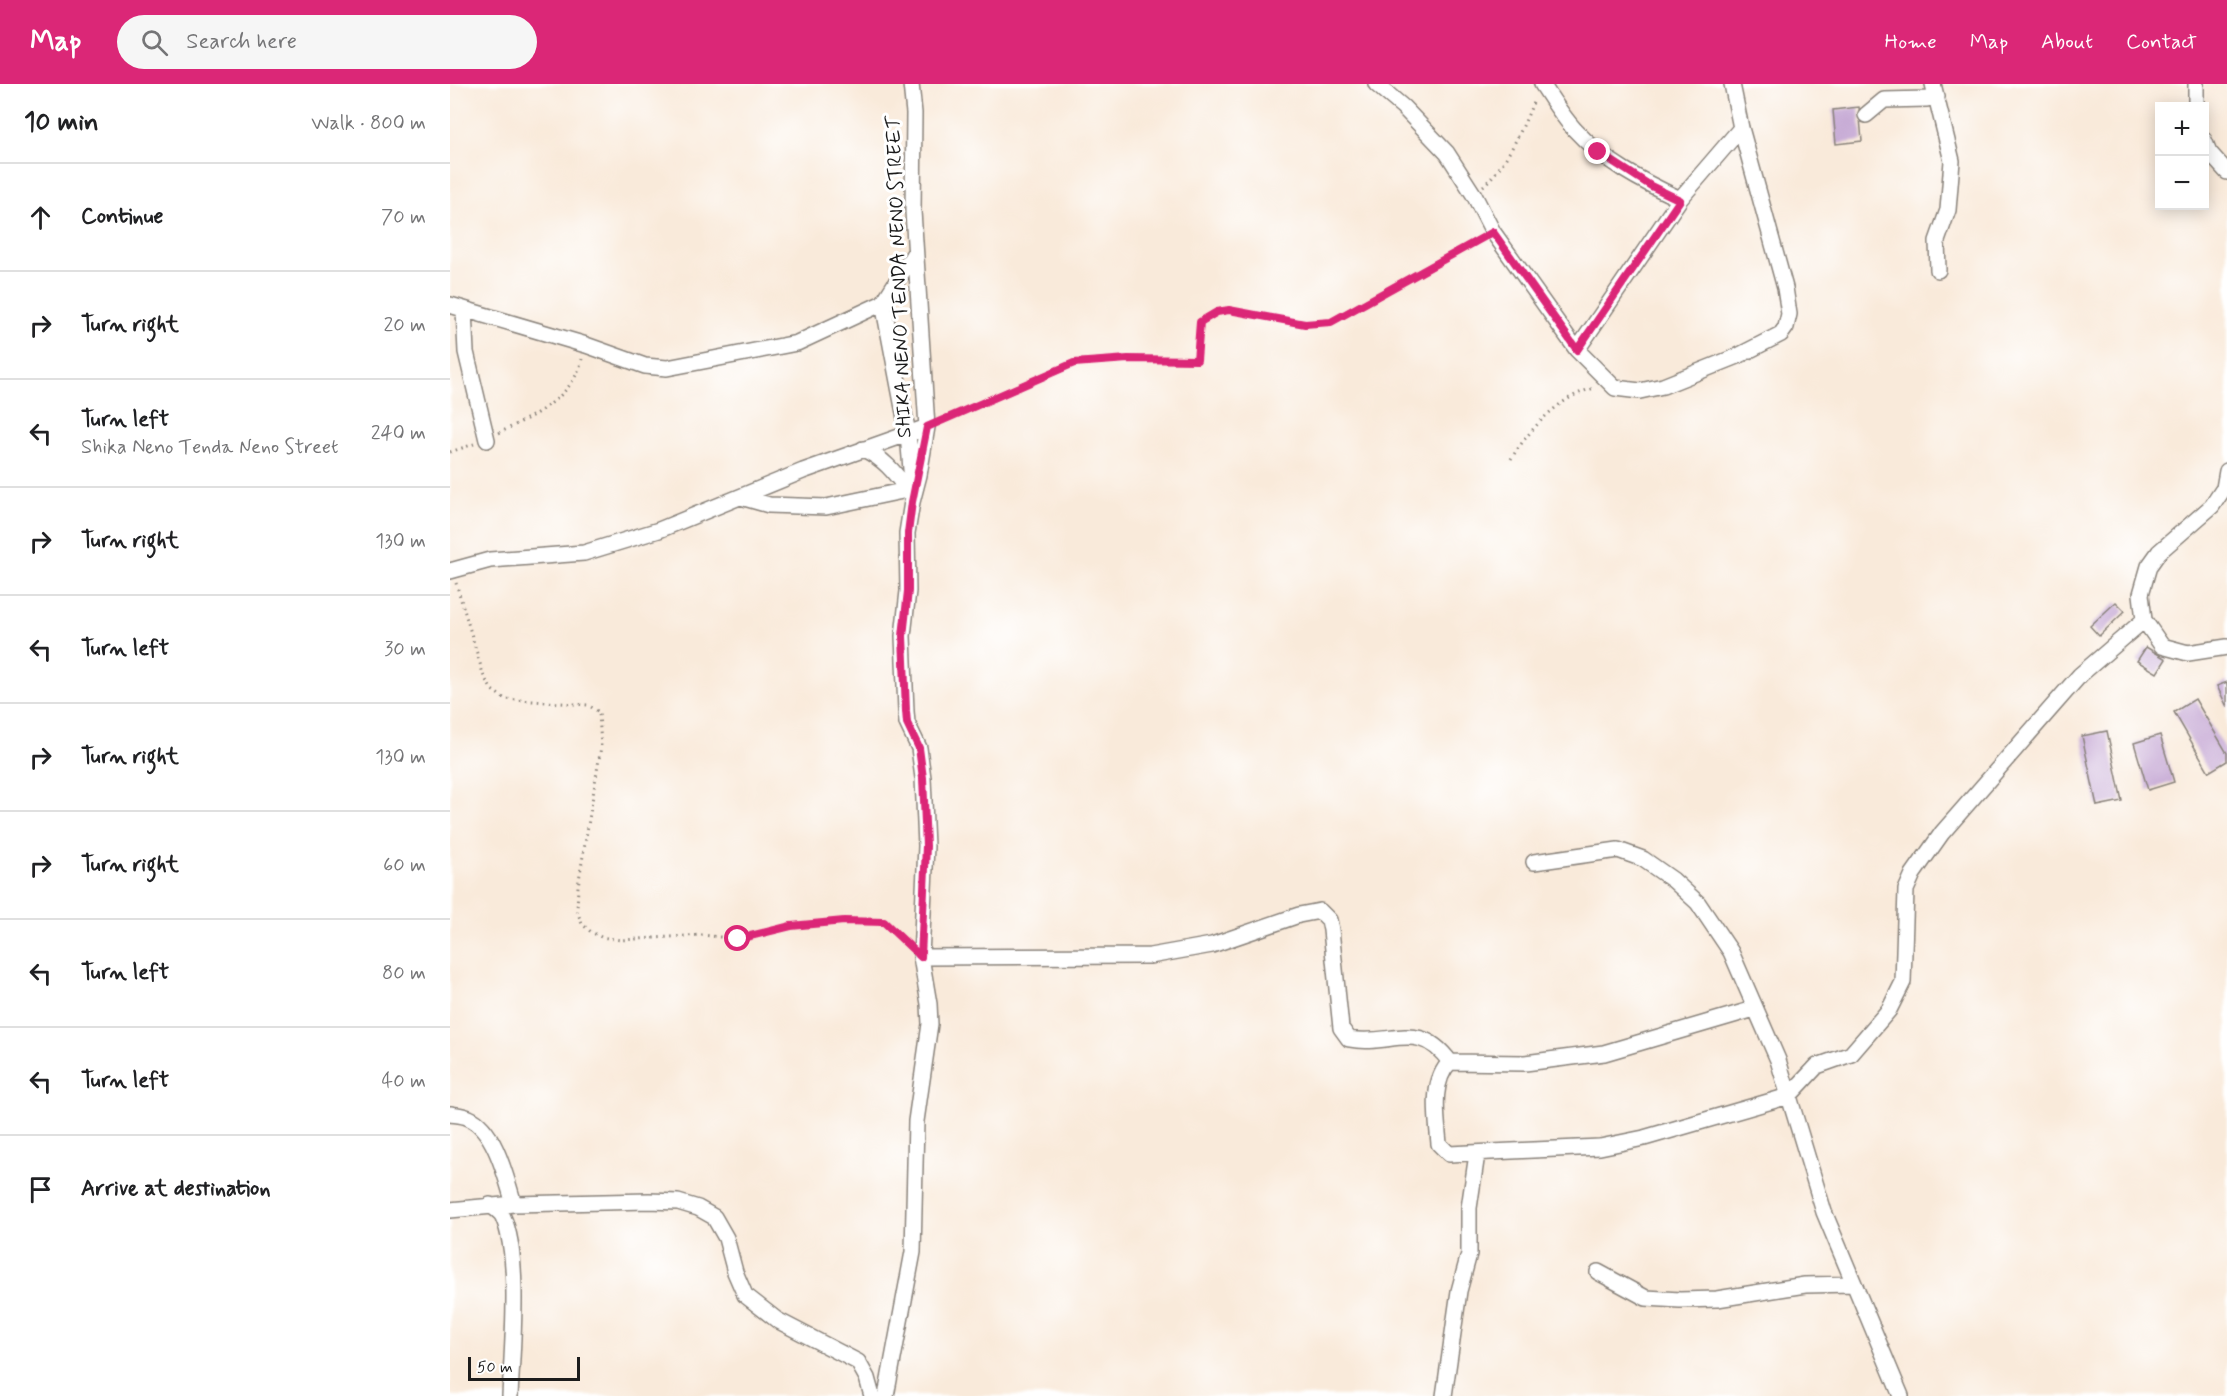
<!DOCTYPE html>
<html lang="en">
<head>
<meta charset="utf-8">
<style>
  :root { --surface:#fff; --page:#f6f6f6; --text:#202124; --muted:#757577; --line:#e0e0e0; --accent:#db2777 }
  body { margin:0; font-family:Mynerve,sans-serif; background:var(--page); color:var(--text) }
  .controls { position:absolute; right:18px; top:18px; display:grid; overflow:hidden; border-radius:0px; box-shadow:0 3px 15px #0003 }
  .controls button { width:54px; height:54px; display:grid; place-items:center; padding:0; border:0; border-bottom:2px solid var(--line); background:var(--surface); color:var(--text); font:30px sans-serif }
  .scale { position:absolute; left:18px; bottom:15px; width:112px; box-sizing:border-box; padding-left:6px; border:3px solid #1c1c1c; border-top:0; font-size:16px; line-height:21px; white-space:nowrap; color:#1c1c1c; -webkit-text-stroke:4px #fff; paint-order:stroke }
  .stop { position:absolute; width:18px; height:18px; margin:-14px; border:4px solid #db2777; border-radius:50%; background:#fff }
  .stop.end { background:#db2777; border-color:#fff; box-shadow:0 2px 6px #0008 }
  .list { margin:0; padding:0; list-style:none }
  h2 { display:flex; justify-content:space-between; align-items:center; height:78px; margin:0; padding:0 24px; font-size:26px }
  h2 small { font-size:20px; font-weight:400; color:var(--muted) }
  .list li { display:grid; grid-template-columns:39px 1fr auto; gap:18px; align-items:center; box-sizing:border-box; height:108px; padding:0 24px; border-top:2px solid var(--line) }
  .list b { display:block; font-size:22px; white-space:nowrap }
  .list p { margin:0; font-size:20px; white-space:nowrap; color:var(--muted) }
  .list em { font-size:20px; font-style:normal; color:var(--muted) }
  .icon { flex:none; width:33px; height:33px; fill:none; stroke:currentColor; stroke-width:2; stroke-linecap:round; stroke-linejoin:round }
  .map { position:relative; flex:none; width:1777px; height:1312px; overflow:hidden }
  header { display:flex; align-items:center; gap:36px; box-sizing:border-box; height:84px; padding:0 30px; background:var(--accent); color:#fff }
  header strong { font-size:28px }
  nav { display:flex; gap:33px; margin-inline-start:auto; font-size:21px }
  .search { width:420px; height:54px; background:var(--page); display:flex; align-items:center; gap:15px; box-sizing:border-box; padding:0 21px; border-radius:33px; color:var(--muted); font-size:22px }
  main { display:flex }
  aside { flex:1; background:var(--surface) }
  .map>svg:first-child { display:block }
  .building { fill:#c8acd6 }
  .lines { fill:none; stroke-linecap:round; stroke-linejoin:round }
  .minor-casing { stroke:#8a837b; stroke-width:18 }
  .path { stroke:#8a837b; stroke-width:3; stroke-dasharray:1.5 4.5; stroke-linecap:butt }
  .minor { stroke:#fff; stroke-width:15 }
  .route { stroke:#db2777; stroke-width:8 }
  .labels { text-anchor:middle; stroke-width:6; stroke-linejoin:round; paint-order:stroke }
  .street-label { font-size:20px; fill:#1c1c1c; stroke:#fff }
</style>
</head>
<body>
<header>
<strong>Map</strong>
<div class="search"><svg class="icon" aria-label="search" viewBox="0 0 24 24"><circle cx="10" cy="10" r="6"/><path d="M15 15l6 6"/></svg>Search here</div>
<nav><a>Home</a><a>Map</a><a>About</a><a>Contact</a></nav>
</header>
<main>
<aside>
<h2>10 min<small>Walk · 800 m</small></h2>
<ul class="list">
<li><svg class="icon" aria-label="ahead" viewBox="0 0 24 24"><path d="M12 20V5M6 11l6-6 6 6"/></svg><div><b>Continue</b></div><em>70 m</em></li>
<li><svg class="icon" aria-label="right" viewBox="0 0 24 24"><path d="M7 20v-9h11M14 6l5 5-5 5"/></svg><div><b>Turn right</b></div><em>20 m</em></li>
<li><svg class="icon" aria-label="left" viewBox="0 0 24 24"><path d="M17 20v-9H6M10 6l-5 5 5 5"/></svg><div><b>Turn left</b><p>Shika Neno Tenda Neno Street</p></div><em>240 m</em></li>
<li><svg class="icon" aria-label="right" viewBox="0 0 24 24"><path d="M7 20v-9h11M14 6l5 5-5 5"/></svg><div><b>Turn right</b></div><em>130 m</em></li>
<li><svg class="icon" aria-label="left" viewBox="0 0 24 24"><path d="M17 20v-9H6M10 6l-5 5 5 5"/></svg><div><b>Turn left</b></div><em>30 m</em></li>
<li><svg class="icon" aria-label="right" viewBox="0 0 24 24"><path d="M7 20v-9h11M14 6l5 5-5 5"/></svg><div><b>Turn right</b></div><em>130 m</em></li>
<li><svg class="icon" aria-label="right" viewBox="0 0 24 24"><path d="M7 20v-9h11M14 6l5 5-5 5"/></svg><div><b>Turn right</b></div><em>60 m</em></li>
<li><svg class="icon" aria-label="left" viewBox="0 0 24 24"><path d="M17 20v-9H6M10 6l-5 5 5 5"/></svg><div><b>Turn left</b></div><em>80 m</em></li>
<li><svg class="icon" aria-label="left" viewBox="0 0 24 24"><path d="M17 20v-9H6M10 6l-5 5 5 5"/></svg><div><b>Turn left</b></div><em>40 m</em></li>
<li><svg class="icon" aria-label="arrive" viewBox="0 0 24 24"><path d="M6 21V4h12l-3 4 3 4H6"/></svg><div><b>Arrive at destination</b></div></li>
</ul>
</aside>
<div class="map">
<svg width="1777" height="1312" viewBox="0 0 1777 1312">
  <rect width="100%" height="100%" fill="#fff"/>
  <filter id="ink" filterUnits="userSpaceOnUse"><feTurbulence type="fractalNoise" baseFrequency=".0167" numOctaves="2"/><feDisplacementMap in="SourceGraphic" scale="12" xChannelSelector="R" yChannelSelector="G"/><feConvolveMatrix kernelMatrix="1 2 1 2 8 2 1 2 1" color-interpolation-filters="sRGB"/></filter>
  <filter id="wash" filterUnits="userSpaceOnUse"><feTurbulence type="fractalNoise" baseFrequency=".008" numOctaves="4" result="noise"/><feDisplacementMap in="SourceGraphic" scale="24" xChannelSelector="R" yChannelSelector="G"/><feGaussianBlur stdDeviation="1.35" result="paint"/><feColorMatrix in="noise" values="0 0 0 0 0 0 0 0 0 0 0 0 0 0 0 0 0 1.4 0 .05"/><feComposite in="paint" operator="in"/></filter>
  <g filter="url(#wash)">
    <rect width="100%" height="100%" fill="#f9eada"/>
    <g id="blocks">
      <path class="building" d="M1409,23L1412,57L1386,60L1383,26Z
        M1666,518L1675,527L1649,552L1640,542Z
        M1696,563L1716,575L1707,589L1687,577Z
        M1777,598V623L1767,602Z
        M1745,615L1777,669V677L1759,688L1724,628Z
        M1657,647L1672,717L1647,722L1632,652Z
        M1710,651L1724,698L1698,706L1684,659Z"/>
    </g>
  </g>
  <g filter="url(#ink)">
    <use href="#blocks" fill-opacity="0" stroke="#8a837b" stroke-width="1.5"/>
    <g class="lines">
      <defs>
        <path id="minor" d="M926,0L953,23L997,69L1024,111L1043,148L1127,266L1165,304L1190,307L1213,302L1288,272L1331,250L1336,243L1339,230L1335,204L1291,44L1282,0
          M1092,0C1102,15 1112,32 1125,46C1153,77 1193,98 1230,115
          M1483,0L1502,77L1498,126L1487,157L1488,186
          M1746,0V22
          M1416,31L1434,16L1477,15L1487,13
          M1754,56L1759,68L1777,88
          M433,219L458,350L462,397
          M0,221L136,261L195,282L217,284L347,259L433,219L465,168
          M14,226L16,268L37,356
          M1127,266L1230,115L1291,44
          M413,365C433,374 445,388 457,406
          M1777,387L1774,404L1762,422L1709,468L1699,482L1691,510L1694,536L1712,562L1738,569L1777,563
          M291,413L319,421L376,423L462,405
          M0,487L40,476L134,469L209,446L353,387L477,343
          M1084,778L1168,766L1193,775L1223,796L1248,819L1281,868L1328,976L1374,1128L1451,1312
          M471,873L700,872L762,861L849,831L870,827L879,836L881,846L891,944L899,955C942,963 968,934 1000,978
          M1304,925L1154,969L1075,979L1000,978C980,998 987,1034 989,1060L999,1070L1150,1063L1194,1054L1339,1012L1367,982L1401,970L1439,926L1453,898L1456,806L1463,790L1492,749L1630,591L1694,536
          M0,1030C6,1031 13,1031 19,1034C45,1045 56,1094 64,1120
          M40,1121C45,1125 51,1128 53,1133C71,1173 62,1266 60,1312
          M0,1126L64,1120L199,1117L228,1118L248,1124L264,1133L276,1154L285,1188L295,1211L327,1236L408,1278L417,1294L422,1312
          M1148,1188L1196,1214L1230,1216L1267,1215L1355,1201L1403,1200
          M436,1312L463,1168L466,1037L480,940L479,920L471,873L476,762L473,694L469,664L457,639L456,627L453,552L458,507L457,449L462,418L469,391L477,343L463,127L464,29L461,0
          M994,1312L1009,1207L1019,1170V1124L1027,1070"/>
      </defs>
      <use href="#minor" class="minor-casing"/>
      <path class="path" d="M1033,102C1056,82 1073,44 1084,16
        M490,337L624,279L678,275L747,276L750,238L767,228L779,226L855,240L881,238L1031,155
        M49,349C83,332 123,314 132,275
        M0,368L24,360
        M1061,375C1079,346 1110,311 1145,304
        M6,499L34,593L42,606L55,615L138,621L149,628L151,663L128,802L127,827L132,840L141,848L151,853L171,856L252,851L288,855L341,842L394,837L434,838L457,859"/>
      <use href="#minor" class="minor"/>
    </g>
  </g>
  <g class="lines" filter="url(#ink)">
    <path class="route" d="M288,855L341,842L394,837L434,838L471,873L476,762L473,694L469,664L457,639L456,627L453,552L458,507V449L462,418L477,343L624,279L678,275L747,276L750,238L767,228L779,226L855,240L881,238L1043,148L1127,266L1230,116L1201,102L1148,68"/>
  </g>
  <g class="labels">
    <g class="street-label">
      <text transform="translate(448 193) rotate(-92)" y="7">SHIKA NENO TENDA NENO STREET</text>
    </g>
  </g>
</svg>
<div class="controls">
<button>+</button>
<button>−</button>
</div>
<div class="scale">50 m</div>
<div class="stop" style="left:288px;top:855px"></div>
<div class="stop end" style="left:1148px;top:68px"></div>
</div>
</main>
</body>
</html>
